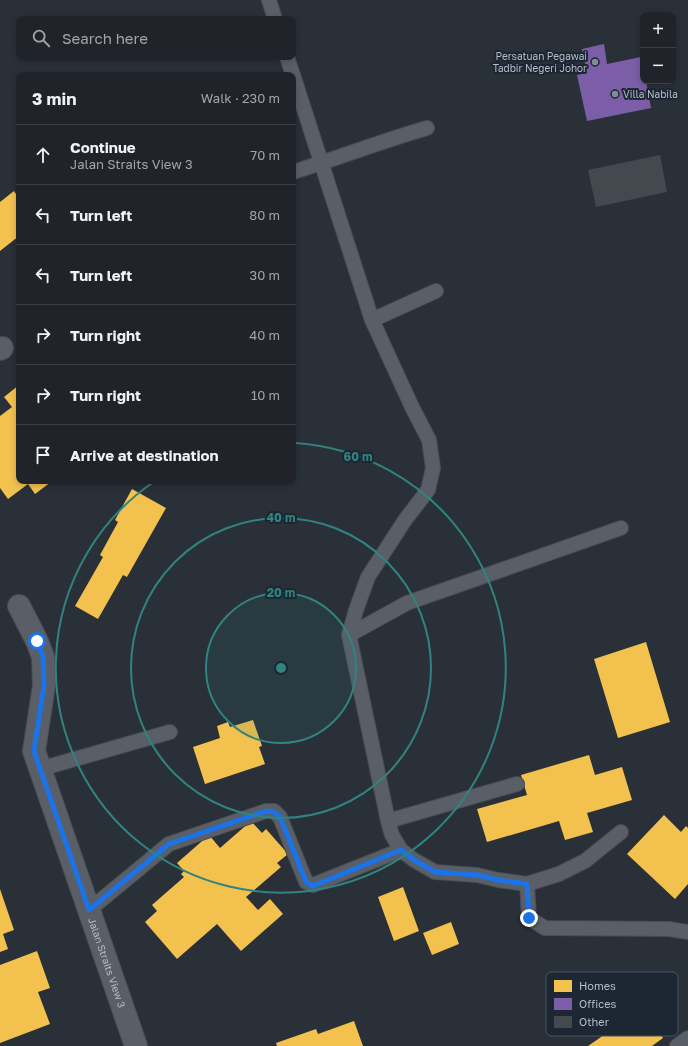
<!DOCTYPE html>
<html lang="en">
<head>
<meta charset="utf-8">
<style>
  :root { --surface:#20242a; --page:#282c32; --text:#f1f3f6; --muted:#a2a4a8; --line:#3d4147 }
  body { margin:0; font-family:"Golos Text",sans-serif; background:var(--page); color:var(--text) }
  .controls { position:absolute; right:12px; top:12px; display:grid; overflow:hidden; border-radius:8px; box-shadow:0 2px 6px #0003 }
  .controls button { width:36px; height:36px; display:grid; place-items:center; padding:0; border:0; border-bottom:1px solid var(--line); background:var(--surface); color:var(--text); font:20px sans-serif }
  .stop { position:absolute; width:12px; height:12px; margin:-9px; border:3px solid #1a73e8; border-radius:50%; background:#fff }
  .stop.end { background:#1a73e8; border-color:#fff; box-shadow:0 1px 4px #0008 }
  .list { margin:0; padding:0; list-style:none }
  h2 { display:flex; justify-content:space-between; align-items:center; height:52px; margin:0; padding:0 16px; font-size:17px }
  h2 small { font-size:13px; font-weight:400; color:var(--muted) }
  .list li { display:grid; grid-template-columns:26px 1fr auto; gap:12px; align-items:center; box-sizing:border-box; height:60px; padding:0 16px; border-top:1px solid var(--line) }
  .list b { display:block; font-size:15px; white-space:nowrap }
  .list p { margin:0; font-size:13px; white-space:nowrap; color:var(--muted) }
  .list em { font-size:13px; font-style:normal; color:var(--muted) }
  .icon { flex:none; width:22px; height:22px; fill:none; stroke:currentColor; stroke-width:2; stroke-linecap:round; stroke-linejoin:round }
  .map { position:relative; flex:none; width:688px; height:1046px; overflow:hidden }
  .search { position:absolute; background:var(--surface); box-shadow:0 2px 6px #0003; left:16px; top:16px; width:280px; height:44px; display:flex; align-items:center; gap:10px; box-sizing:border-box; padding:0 14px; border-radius:8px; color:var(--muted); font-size:15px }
  .panel { position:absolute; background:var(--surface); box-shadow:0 2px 6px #0003; left:16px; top:72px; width:280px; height:412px; border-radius:8px }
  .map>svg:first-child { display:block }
  .homes { fill:#f2c14e }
  .offices { fill:#7b5ea7 }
  .building { fill:#444950 }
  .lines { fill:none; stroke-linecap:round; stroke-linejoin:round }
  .lane-casing { stroke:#484c53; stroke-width:16 }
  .street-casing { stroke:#484c53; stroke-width:24 }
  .lane { stroke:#5a5e66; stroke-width:14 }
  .street { stroke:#5a5e66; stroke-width:22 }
  .route { stroke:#1a73e8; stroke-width:5 }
  .ring { fill:none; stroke:#308480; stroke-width:2 }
  .poi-dot { fill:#848b96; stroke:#1d2633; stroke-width:1.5 }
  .labels { text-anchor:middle; stroke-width:4; stroke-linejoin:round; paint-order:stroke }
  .poi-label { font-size:10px; fill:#b4bcc9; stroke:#1d2633; text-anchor:end }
  .street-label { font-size:10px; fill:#b4bcc9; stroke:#1d2633 }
  .key { fill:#1d2633; stroke:#4a5360; stroke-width:1 }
  .key-label { font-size:11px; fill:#b4bcc9 }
  .centre { fill:#308480; stroke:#1d2633; stroke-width:2 }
  .ring-label { font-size:12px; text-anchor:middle; font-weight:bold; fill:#308480; stroke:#1d2633; stroke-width:4; stroke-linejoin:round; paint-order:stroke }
</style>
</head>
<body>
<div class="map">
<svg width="688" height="1046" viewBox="0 0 688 1046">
  <rect width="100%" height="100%" fill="#2a3038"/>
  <path class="homes" d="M14,191L19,199V236L0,251V202Z
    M19,385V481L51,482L35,494L28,484L8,499L0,488V416L12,407L4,397Z
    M132,489L166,508L127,577L123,575L98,619L75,606L103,557L100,555L118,522L115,520Z
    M646,642L670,722L618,738L594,659Z
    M253,720L262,746L259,747L265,764L205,784L193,747L220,738L217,726L228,722L230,727Z
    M589,755L595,775L622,767L632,800L587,813L593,832L565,840L559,821L487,842L477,809L527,795L521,775Z
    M664,815L681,832L686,826L688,828V884L675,899L627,854Z
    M251,821L262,833L266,829L288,854L277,863L281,867L246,897L258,910L270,899L283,914L241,951L217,924L177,959L145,922L157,911L152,905L184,877L181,874L184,871L177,863L209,835L220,848Z
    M403,887L419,931L394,941L378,897Z
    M0,889L14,930L3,934L8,949L0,952Z
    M451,922L459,944L432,955L423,933Z
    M37,951L50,988L38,992L50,1024L0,1043V965Z
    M643,1008L663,1038L652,1046H588Z
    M354,1021L363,1046H277L276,1043L316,1029L318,1034Z"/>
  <path class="offices" d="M604,44L607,64L641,57L643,65V81H646L651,108L587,121L577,75L587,73L582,49Z"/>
  <path class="building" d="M660,155L667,192L596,207L588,170Z"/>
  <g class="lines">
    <defs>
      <path id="lane" d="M269,0L275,19
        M287,57L293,75
        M293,75L372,320L412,407L429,440L433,468L428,490L405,520L368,577L356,610L349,635L388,821L392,835L401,850L414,860L435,872L477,875L498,880L527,884L529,918L545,928L669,929L688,932
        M293,172C338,158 382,141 427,128
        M372,320L436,291
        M349,635L407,603L621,528
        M40,769L170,732
        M388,821L517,784
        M527,884L559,874L585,861L621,832
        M89,910L169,844L266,811H274L280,817L306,882L313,885L401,850
        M677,1046L688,1038"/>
      <g id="street">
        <path d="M0,349L2,348"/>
        <path id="s1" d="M19,606L37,641L43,657L44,685L34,751L136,1046"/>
      </g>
    </defs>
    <use href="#lane" class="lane-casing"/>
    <use href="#street" class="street-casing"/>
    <use href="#lane" class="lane"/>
    <use href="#street" class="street"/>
  </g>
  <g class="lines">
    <path class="route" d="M37,641L43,657L44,685L34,751L89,910L169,844L266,811L274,812L280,817L306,882L313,886L401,850L414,860L435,872L478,875L498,880L527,884L529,918"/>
  </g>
  <circle cx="281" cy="668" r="75" fill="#308480" fill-opacity=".12"/>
  <g class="ring">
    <circle cx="281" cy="668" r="75"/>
    <circle cx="281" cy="668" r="150"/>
    <path d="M295 443A225 225 0 1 1 155 481"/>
  </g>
  <g class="poi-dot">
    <circle cx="595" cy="62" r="4"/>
    <circle cx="615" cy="94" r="4"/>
  </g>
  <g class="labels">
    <g class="poi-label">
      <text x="587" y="60">Persatuan Pegawai<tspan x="587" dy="12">Tadbir Negeri Johor</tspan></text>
      <text x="623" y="98" text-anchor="start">Villa Nabila</text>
    </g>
    <g class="street-label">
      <text dy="4" stroke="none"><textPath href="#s1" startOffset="375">Jalan Straits View 3</textPath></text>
    </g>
  </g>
  <rect x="546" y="972" width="132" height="64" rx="6" class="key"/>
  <rect x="554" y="980" width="18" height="12" fill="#f2c14e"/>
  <rect x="554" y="998" width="18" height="12" fill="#7b5ea7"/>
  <rect x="554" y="1016" width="18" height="12" fill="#444950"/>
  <g class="key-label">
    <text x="579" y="990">Homes</text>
    <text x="579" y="1008">Offices</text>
    <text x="579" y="1026">Other</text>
  </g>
  <circle cx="281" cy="668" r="6" class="centre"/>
  <g class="ring-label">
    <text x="358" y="461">60 m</text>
    <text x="281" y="522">40 m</text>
    <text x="281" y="597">20 m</text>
  </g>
</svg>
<div class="controls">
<button>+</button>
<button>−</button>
</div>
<div class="stop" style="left:37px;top:641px"></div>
<div class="stop end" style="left:529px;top:918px"></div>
<div class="search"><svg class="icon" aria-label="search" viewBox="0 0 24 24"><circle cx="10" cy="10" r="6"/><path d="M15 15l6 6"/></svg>Search here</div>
<section class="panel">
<h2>3 min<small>Walk · 230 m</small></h2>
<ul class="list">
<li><svg class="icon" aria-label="ahead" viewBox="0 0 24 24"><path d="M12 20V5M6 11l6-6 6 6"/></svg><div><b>Continue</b><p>Jalan Straits View 3</p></div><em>70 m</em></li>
<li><svg class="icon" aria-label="left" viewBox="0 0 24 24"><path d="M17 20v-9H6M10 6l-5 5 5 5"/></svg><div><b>Turn left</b></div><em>80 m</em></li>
<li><svg class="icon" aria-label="left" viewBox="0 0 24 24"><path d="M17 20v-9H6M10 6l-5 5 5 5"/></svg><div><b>Turn left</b></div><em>30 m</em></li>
<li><svg class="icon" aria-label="right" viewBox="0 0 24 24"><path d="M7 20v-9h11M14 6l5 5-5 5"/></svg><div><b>Turn right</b></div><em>40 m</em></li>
<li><svg class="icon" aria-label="right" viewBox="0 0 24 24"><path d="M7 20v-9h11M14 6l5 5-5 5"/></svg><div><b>Turn right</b></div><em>10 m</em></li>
<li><svg class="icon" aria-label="arrive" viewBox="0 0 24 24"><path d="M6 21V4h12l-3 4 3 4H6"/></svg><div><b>Arrive at destination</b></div></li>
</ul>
</section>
</div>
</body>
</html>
